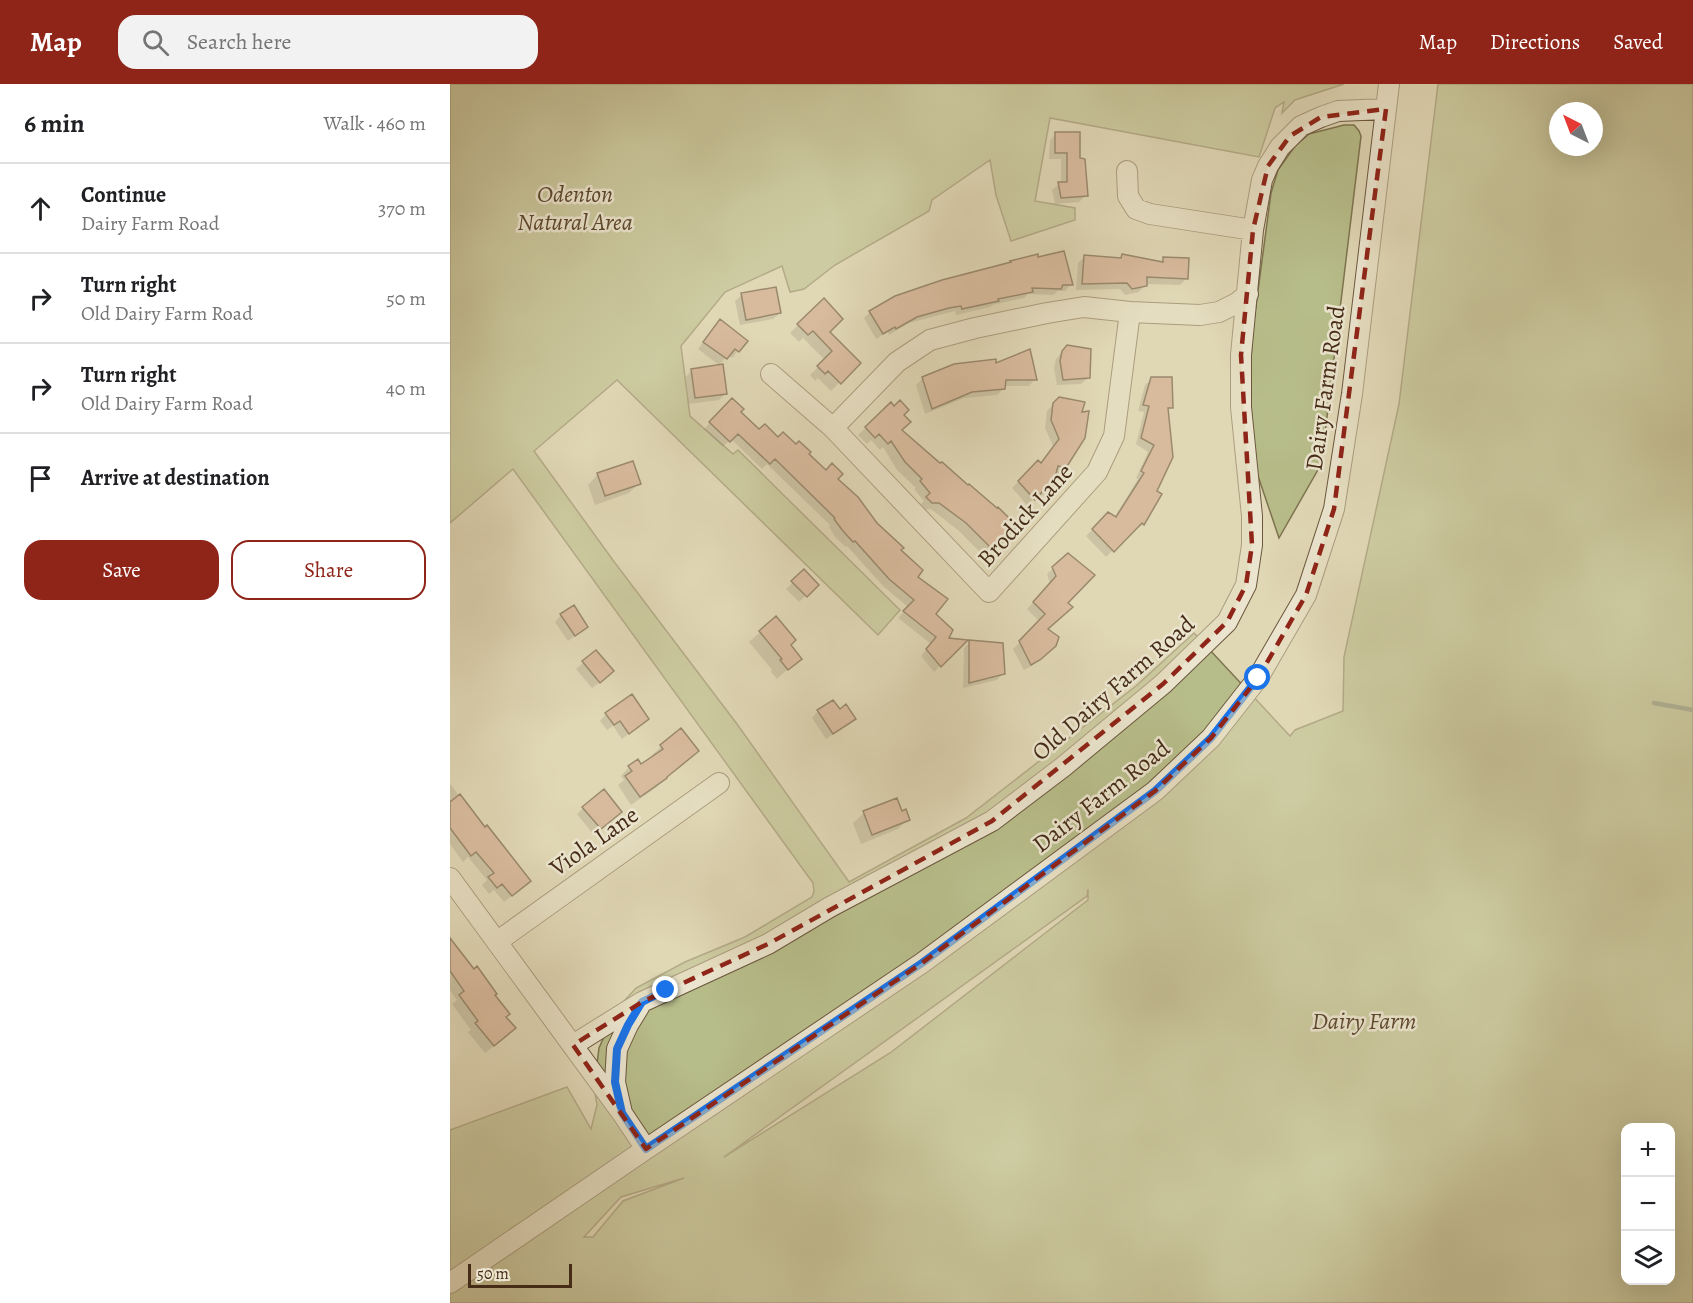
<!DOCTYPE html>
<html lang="en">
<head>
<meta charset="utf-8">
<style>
  :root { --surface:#fff; --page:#f2f2f2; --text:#202124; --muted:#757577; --line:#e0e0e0; --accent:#8f2418 }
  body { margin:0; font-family:Alegreya,serif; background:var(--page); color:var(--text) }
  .controls { position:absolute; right:18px; bottom:18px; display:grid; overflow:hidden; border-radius:12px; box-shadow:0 6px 24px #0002 }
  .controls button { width:54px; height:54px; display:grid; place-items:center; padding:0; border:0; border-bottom:2px solid var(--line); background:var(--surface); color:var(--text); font:30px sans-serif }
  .compass { position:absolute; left:1099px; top:18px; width:54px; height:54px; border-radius:50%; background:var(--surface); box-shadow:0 6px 24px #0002; rotate:318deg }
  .scale { position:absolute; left:18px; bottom:15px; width:104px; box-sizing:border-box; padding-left:6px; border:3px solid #462c17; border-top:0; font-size:16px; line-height:21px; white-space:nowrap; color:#462c17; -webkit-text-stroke:4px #ebe5cf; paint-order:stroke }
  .stop { position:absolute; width:18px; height:18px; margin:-14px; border:4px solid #1a73e8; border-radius:50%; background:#fff }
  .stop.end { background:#1a73e8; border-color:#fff; box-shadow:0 2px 6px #0008 }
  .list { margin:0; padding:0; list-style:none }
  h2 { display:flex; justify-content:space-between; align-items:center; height:78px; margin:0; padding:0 24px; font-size:26px }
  h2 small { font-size:20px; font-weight:400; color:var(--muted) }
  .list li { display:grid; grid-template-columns:39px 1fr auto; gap:18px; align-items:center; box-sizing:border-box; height:90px; padding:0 24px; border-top:2px solid var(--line) }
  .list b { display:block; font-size:22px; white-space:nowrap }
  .list p { margin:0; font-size:20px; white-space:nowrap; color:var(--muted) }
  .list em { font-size:20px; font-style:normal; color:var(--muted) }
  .actions { display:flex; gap:12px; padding:18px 24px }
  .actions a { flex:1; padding:14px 0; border:2px solid var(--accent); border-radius:18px; text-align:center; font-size:21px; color:var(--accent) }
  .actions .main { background:var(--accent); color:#fff }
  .icon { flex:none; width:33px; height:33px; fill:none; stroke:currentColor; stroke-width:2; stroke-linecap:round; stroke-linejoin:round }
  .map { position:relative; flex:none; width:1243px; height:1219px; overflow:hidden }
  header { display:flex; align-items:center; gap:36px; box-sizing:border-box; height:84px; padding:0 30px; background:var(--accent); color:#fff }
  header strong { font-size:28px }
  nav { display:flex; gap:33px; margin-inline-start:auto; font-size:21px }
  .search { width:420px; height:54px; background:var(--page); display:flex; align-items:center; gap:15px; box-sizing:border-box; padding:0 21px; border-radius:18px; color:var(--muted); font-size:22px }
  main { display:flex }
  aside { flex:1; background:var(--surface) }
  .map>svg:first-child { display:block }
  .green { fill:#b7bd8a; stroke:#7e7450; stroke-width:1.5; fill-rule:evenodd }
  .shadow { fill:#0003 }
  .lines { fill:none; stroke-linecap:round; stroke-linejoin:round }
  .stream { stroke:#75816d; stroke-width:4.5 }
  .building { fill:#ce9a80; stroke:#462c17; stroke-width:1.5 }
  .minor-casing { stroke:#6c573e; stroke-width:22 }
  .minor { stroke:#ebe5cf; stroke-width:20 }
  .route { stroke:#1a73e8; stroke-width:8 }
  .marked { fill:none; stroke:#8f2418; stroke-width:4.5; stroke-dasharray:12 8; stroke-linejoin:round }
  .labels { text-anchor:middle; stroke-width:5; stroke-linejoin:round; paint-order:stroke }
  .park-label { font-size:24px; font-style:italic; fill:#5d492e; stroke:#ebe5cf }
  .street-label { font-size:24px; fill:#462c17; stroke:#ebe5cf }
</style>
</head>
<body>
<header>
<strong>Map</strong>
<div class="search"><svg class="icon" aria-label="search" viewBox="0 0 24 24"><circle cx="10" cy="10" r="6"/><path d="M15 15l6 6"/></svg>Search here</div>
<nav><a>Map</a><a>Directions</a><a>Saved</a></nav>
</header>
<main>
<aside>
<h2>6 min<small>Walk · 460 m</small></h2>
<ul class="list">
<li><svg class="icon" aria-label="ahead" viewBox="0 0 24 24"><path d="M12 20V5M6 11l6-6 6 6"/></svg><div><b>Continue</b><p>Dairy Farm Road</p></div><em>370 m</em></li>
<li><svg class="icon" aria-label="right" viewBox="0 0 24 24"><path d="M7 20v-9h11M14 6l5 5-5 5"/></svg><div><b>Turn right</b><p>Old Dairy Farm Road</p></div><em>50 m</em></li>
<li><svg class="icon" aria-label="right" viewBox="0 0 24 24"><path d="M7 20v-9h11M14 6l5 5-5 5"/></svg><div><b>Turn right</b><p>Old Dairy Farm Road</p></div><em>40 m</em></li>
<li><svg class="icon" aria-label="arrive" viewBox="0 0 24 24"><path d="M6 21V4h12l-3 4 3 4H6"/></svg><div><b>Arrive at destination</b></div></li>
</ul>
<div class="actions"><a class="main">Save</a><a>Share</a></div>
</aside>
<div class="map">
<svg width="1243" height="1219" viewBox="0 0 1243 1219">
  <rect width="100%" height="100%" fill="#e0d7b5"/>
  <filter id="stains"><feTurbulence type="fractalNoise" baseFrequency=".00333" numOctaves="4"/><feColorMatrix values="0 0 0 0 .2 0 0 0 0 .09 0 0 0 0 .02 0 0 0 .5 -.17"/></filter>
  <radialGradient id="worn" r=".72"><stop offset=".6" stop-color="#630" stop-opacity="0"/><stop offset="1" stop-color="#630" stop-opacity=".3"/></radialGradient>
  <path class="green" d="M0,0H894L845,16L832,29L834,18L825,24L809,73L600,34L585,117L625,124V136L561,157L546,111L540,76L482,116L479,127L385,181L354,205L340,208L332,182L275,208L231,262L240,332L283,370L288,366L450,526L428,551L167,296L84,367L165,479L287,640L399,798L516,734L686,602L744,549L840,652L845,646L893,627L894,573L949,320L988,0H1243V1219H0V1046L117,1003L141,1045L147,1021L144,1003L149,964L166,926L186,904L235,878L295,853L362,813L364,807L363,799L63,385L0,439ZM1108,27H1144V63H1108ZM638,805V816L440,969L274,1073L637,812ZM1176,1044H1220V1196H1176ZM234,1094L173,1117L143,1153H134L171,1113Z
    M894,41H904L909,47L911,52L872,374L869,384L829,454L806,386L799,303L803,244L821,109L828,86L845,62L859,50Z"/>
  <path class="shadow" d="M606,50L628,76L636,111L629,118L605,120L602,106L609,100H611V75H599L600,56Z
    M635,172L669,175L672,172L710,179L714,175L737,194L730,201L695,200L689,208L675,211L670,205L626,206L628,179Z
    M621,200L615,207H608L603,211L578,210L574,214L542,221L540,223L506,231L505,227L459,239L439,251L438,248L426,255L414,234L420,228L445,213Z
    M292,211L330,229L323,235L290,241L285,217Z
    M374,216L378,248L409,279L381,307L368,294L365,297L360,291L375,276L353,254L349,258L340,249Z
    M264,244L288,267L282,274L278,271L269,281L248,265Z
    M617,262L638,294L631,300L607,301L604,284L606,275Z
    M545,281L585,295L579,302H554V304L547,311L514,314L475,330L466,301L473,294Z
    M242,286L276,309L269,316L239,320L236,293Z
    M702,295L721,323L717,327L705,408L710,411L693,440L686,446L685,444L656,473L636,452L658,430L664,434L688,395L686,394L698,368L686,360L694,328L688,327L695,301Z
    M609,315L630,329L615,384L608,390L605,389L600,404L593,411L585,414L577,421L562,404L588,378L590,380L603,362L595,344L597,327Z
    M282,316L289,328L309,347L328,355L357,370L386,395L449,466L466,494L497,556L514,557L484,588L471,572L481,560L448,534L458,523L433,502L397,462L396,463L386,454L379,443L380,441L317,380L312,385L281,355L273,363L254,345Z
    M441,320L452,331L450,347L565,442L536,474L509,447L481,425L474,426L470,421L474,417L464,405L466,404L447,386L433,363L430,366L421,356L417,360L408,351Z
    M148,390L189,399L179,409L145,421L138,401Z
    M603,484L616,519L597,545V568L582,582L574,586L563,565L590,538L577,525L600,500L597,490Z
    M354,488L367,501L349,518L336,505Z
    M111,531L137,543L118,557L105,538Z
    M326,534L339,561L350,574L327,595L321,588L322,586L299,558Z
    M520,558L553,589L547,596L513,604L514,564Z
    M146,568L156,594L142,604L126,585Z
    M368,627L404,634L397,641L376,655L362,634Z
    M156,630L197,635L172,655L163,642L157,646L150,637Z
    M230,646L215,694L207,703L181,721L168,701L174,696L171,692L179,683L191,682L204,673L202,671Z
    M0,700L35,745L73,803L54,818L44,806L39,810L32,801L37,796L18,773L13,778L0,760Z
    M446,716L451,729L458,735L448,745L411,760L403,739L414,729Z
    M133,724L163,734L143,750L127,730Z
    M0,857L54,933L56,952L35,969L18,948L21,946L2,920L7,916L0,906Z"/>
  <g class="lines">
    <path class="stream" d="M1204,619L1243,626"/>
  </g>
  <path class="building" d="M605,48H630V74L635,75L638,112L611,114L608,98H617V69H605Z
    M614,167L623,201H613L611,205L582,204L583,208L548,215L549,217L512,225L511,222L499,224L467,233L446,245L445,243L433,250L419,227L445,212L492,196L561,178L560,177L588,170V173Z
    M672,170L713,178V173L739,174L738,195L697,193V202L682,205L677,199L632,200L634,171L671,174Z
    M326,203L331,229L296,236L291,209Z
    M374,214L393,235L380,248L411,279L391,300L378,287L375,290L367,282L382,267L363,247L358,251L347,240Z
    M270,235L298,257L289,268L285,265L277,275L253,258Z
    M617,261L641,265L640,294L613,296L610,277L612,267Z
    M580,265L587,296H556L555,305L522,308L482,325L472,293L504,280L546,275V279Z
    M273,280L277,310L245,314L241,285Z
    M701,293H722L723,324H718L723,373L707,407L712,410L694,441L692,439L664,468L642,445L658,428L666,433L694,389L691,387L704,361L691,354L699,322L693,321Z
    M609,313L635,318L632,328L639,327L635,354L616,384L608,382L602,405L592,408L585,416L568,397L588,376L591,379L609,355L601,336L603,319Z
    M282,314L294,325L291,328L309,345L315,340L328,353L333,348L346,360L349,357L361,368L359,370L376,386L382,379L393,390L388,395L408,413L427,439L454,464L451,466L473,486L468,493L498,515L486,530L503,546L499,554L518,556L491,583L476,565L486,553L453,527L464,516L439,495L405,457L403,458L393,447L384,435L385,434L325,375L320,380L288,350L280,358L259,338Z
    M450,316L459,326L454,331L461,338L452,346L490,379L492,378L518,401L519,400L547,424L548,423L567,442L544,467L516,439L489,419H482L476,413L480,409L470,397L472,395L455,378L441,357L438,360L429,350L425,354L415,343L441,318L444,322Z
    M183,377L191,400L155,412L147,389Z
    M618,469L645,491L618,519L623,523L598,545L609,553L606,562L590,576L581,581L569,557L595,530L583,518L606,492L602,483Z
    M354,485L369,501L357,513L341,497Z
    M124,521L138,543L125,552L110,530Z
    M326,532L346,556L341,561L352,575L338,586L330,576L332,575L309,547Z
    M519,556L553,559L555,590L519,599Z
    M146,566L164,587L150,599L132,577Z
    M182,610L199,635L179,650L170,637L164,641L155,629Z
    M383,616L390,625L396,620L406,635L383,650L367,626Z
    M231,644L249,667L217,693V694L190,713L175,692L182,687L178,682L188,675L191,680L213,665L210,661Z
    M154,705L172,728L151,745L132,723Z
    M10,710L35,743L37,741L81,797L62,812L52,800L47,804L38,793L44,789L26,768L21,772L0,744V718Z
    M447,714L452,727L456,725L460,736L422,751L413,727Z
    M0,854L24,885L27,882L47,910L45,911L60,930L56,933L66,944L44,962L25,939L28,937L9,911L14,907L0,887Z"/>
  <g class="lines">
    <defs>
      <path id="minor" d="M677,87L678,112L686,125L700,130L803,146
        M321,290L383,344L539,508L647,388L664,352L680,228
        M383,344L447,278L480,256L525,244L597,229L634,223L680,228L750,231L769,228L787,219L798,210
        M0,794L172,1029
        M48,857L269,699
        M189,923L178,941L167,965L165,998L172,1029L196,1065
        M123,961L192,918L318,860L380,823L542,737L613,683L713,600L777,538L796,501L802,461V432L791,323V271L803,146L812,96L818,82L830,63L851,42L871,33L888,27L936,25
        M0,1199L196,1065L472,879L705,707L761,654L808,594L856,511L884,425L902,310L939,0"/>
    </defs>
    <use href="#minor" class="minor-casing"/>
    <use href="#minor" class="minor"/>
  </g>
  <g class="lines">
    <path class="route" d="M216,906L192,918L178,941L167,965L165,998L172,1029L196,1065L472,879L705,707L761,654L808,594"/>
  </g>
  <path d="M0 0H1243V1219H0ZM936,25L884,425L856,511L808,594L761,654L705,707L472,879L196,1065L123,961L192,918L318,860L542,737L713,600L777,538L796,501L802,461L791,271L803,146L818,82L840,52L871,33Z" fill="#e0d7b5" fill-opacity=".55" fill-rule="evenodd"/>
  <path class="marked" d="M936,25L884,425L856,511L808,594L761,654L705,707L472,879L196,1065L123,961L192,918L318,860L542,737L713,600L777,538L796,501L802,461L791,271L803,146L818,82L840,52L871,33Z"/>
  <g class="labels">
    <g class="park-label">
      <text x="125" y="118">Odenton<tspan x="125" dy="28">Natural Area</tspan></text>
      <text x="914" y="945">Dairy Farm</text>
    </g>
    <g class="street-label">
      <text transform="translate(875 304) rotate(-82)" y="8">Dairy Farm Road</text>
      <text transform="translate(575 431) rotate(-48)" y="8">Brodick Lane</text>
      <text transform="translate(663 604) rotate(-41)" y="8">Old Dairy Farm Road</text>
      <text transform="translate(651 712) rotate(-38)" y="8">Dairy Farm Road</text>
      <text transform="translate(144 757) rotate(-35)" y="8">Viola Lane</text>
    </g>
  </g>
  <rect width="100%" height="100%" filter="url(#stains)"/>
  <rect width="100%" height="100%" fill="url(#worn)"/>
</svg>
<div class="controls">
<button>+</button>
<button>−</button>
<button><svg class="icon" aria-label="layers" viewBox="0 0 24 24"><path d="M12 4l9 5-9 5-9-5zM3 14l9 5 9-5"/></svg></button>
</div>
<svg class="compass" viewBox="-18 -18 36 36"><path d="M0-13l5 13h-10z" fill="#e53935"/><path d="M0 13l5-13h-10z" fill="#757577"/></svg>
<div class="scale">50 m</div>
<div class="stop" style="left:808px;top:594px"></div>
<div class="stop end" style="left:216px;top:906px"></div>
</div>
</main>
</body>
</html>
